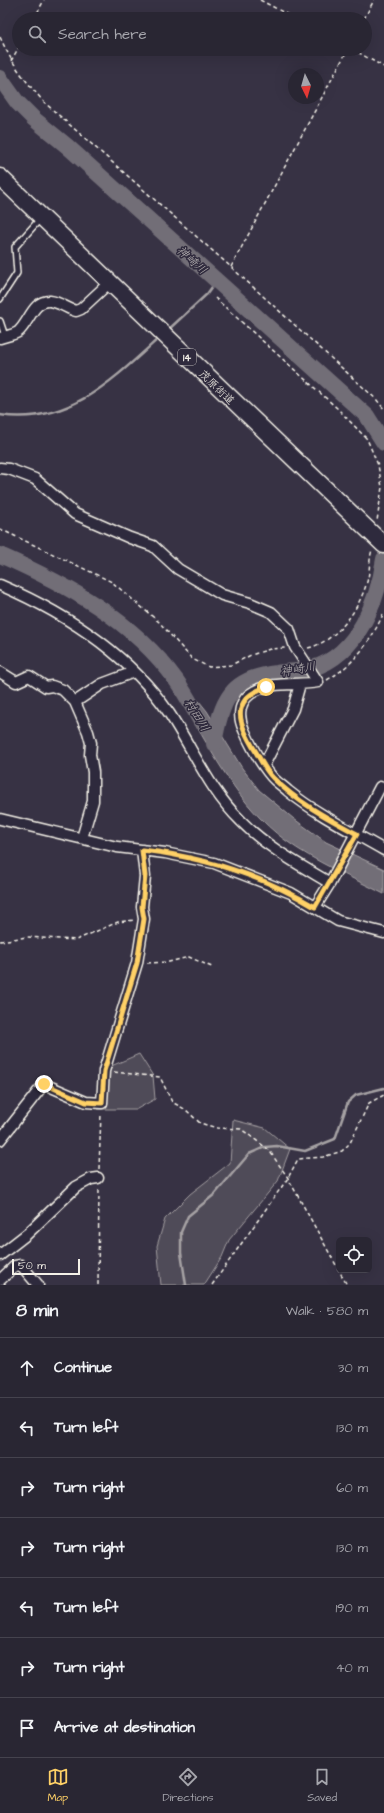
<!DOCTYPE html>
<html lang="en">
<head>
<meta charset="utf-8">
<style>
  :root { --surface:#292633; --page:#312e3b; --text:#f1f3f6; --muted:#a5a5ac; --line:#45434e; --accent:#ffd166 }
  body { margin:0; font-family:"Architects Daughter","Klee One",sans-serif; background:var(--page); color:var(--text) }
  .controls { position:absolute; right:12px; bottom:12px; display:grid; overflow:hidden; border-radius:6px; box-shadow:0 4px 16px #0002 }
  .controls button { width:36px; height:36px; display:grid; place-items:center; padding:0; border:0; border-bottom:1px solid var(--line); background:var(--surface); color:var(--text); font:20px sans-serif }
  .compass { position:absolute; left:288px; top:68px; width:36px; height:36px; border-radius:50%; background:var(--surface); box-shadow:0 4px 16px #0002; rotate:175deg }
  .scale { position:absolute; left:12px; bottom:10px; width:68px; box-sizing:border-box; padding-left:4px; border:2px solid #f4f1e8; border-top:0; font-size:11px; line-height:14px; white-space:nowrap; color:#f4f1e8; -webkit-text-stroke:3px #2f2a3d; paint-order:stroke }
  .stop { position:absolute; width:12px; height:12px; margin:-9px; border:3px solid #ffd166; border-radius:50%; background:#fff }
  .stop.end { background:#ffd166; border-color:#fff; box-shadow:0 1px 4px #0008 }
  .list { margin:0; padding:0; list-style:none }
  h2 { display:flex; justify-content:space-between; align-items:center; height:52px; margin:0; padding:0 16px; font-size:17px }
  h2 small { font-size:13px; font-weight:400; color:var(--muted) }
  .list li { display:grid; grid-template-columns:26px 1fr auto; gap:12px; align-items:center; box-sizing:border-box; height:60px; padding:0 16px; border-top:1px solid var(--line) }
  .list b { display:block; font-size:15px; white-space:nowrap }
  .list em { font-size:13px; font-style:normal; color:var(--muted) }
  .icon { flex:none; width:22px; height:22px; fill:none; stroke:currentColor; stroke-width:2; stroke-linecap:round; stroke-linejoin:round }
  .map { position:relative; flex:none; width:384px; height:1285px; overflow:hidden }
  .search { position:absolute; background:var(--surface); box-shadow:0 4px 16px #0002; left:12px; right:12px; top:12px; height:44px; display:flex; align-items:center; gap:10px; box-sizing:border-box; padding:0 14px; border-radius:22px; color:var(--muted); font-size:15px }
  .sheet { height:472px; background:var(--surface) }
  nav { display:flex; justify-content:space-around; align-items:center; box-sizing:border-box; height:56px; border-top:1px solid var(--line); background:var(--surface); font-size:11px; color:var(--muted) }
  nav a { display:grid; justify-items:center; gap:2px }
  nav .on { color:var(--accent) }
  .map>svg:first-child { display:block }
  .green { fill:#504b59; stroke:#a29ea0 }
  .water { fill:#726e77; stroke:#a6a2a4 }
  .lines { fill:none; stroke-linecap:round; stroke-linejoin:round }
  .stream { stroke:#a6a2a4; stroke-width:2.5 }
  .river { stroke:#726e77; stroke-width:16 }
  .lane-casing { stroke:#f4f1e8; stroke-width:8 }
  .street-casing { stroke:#f4f1e8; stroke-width:13 }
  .primary-casing { stroke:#f4f1e8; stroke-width:19 }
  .path { stroke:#f4f1e8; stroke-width:1.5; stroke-dasharray:4 3; stroke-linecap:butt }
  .lane { stroke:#2f2a3d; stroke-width:5 }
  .street { stroke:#2f2a3d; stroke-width:10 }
  .primary { stroke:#2f2a3d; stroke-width:16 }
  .route { stroke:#ffd166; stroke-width:5 }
  .labels { text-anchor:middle; stroke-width:3; stroke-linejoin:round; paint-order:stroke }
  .shield { fill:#2f2a3d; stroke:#b9b5b5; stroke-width:1 }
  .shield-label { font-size:10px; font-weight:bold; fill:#f4f1e8 }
  .street-label { font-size:11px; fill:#f4f1e8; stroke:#2f2a3d }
  .water-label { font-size:12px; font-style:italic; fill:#bab6b5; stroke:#2f2a3d }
</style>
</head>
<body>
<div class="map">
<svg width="384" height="1285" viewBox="0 0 384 1285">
  <rect width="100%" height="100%" fill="#373244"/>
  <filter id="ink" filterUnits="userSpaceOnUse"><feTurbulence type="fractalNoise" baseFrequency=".025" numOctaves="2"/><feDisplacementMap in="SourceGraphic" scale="8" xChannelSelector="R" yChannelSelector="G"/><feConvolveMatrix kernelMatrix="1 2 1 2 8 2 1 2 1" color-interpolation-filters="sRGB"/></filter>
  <g filter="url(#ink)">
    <path class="green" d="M139,1054L153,1076L155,1099L137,1109H98L102,1070Z
      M233,1120L265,1128L290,1149L278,1181L229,1240L222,1257L204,1285H161L157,1246L165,1219L190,1194L230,1163Z"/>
    <path class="water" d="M199,701L207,711L242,768L259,790L294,819L326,842L384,869V894C351,877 315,862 285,840C239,806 213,754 185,706Z"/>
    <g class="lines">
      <path class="stream" d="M168,330L207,294L217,280
        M0,415C68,426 114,379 160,337
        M186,1285L181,1253V1232L188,1216L215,1194L249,1154L265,1147L277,1146L305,1151L335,1139L348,1102L356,1095L384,1088"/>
      <path class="river" d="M0,78L17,102L34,119L67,146L367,416L384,443
        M0,555C66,584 133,620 176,680C186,694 193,708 201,722
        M214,744C221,701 230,678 277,673C289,671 302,672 313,668C358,654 378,600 384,559"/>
      <defs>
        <path id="lane" d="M0,299L17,273L15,247L40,219
          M0,321L5,336"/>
        <path id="street" d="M0,338C6,336 13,335 18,332C29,323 33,300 50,301C60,302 67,309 76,311L81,309L109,283
          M0,468L9,469L35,479L75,514L130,538L153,546L178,569L222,595L250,603L271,612L289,629L295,647L318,682C298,686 273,681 255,691C239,699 237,715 244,730C251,746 260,763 272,777C276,782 283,786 288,791C318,815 351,831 384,850
          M0,585C65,613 128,653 169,713C193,749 209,790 241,821C266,847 300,865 330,883
          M0,672L16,682L29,676L46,687L52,686L63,690L75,702L88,732L91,743L90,755L93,772V801L82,838
          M75,702L102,684L134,672
          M264,765L293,709L300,684
          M0,819L117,847L165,853L214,863L291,893L338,921L384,933
          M315,907L330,883L380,787
          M0,1140L44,1084L86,1102L102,1103L104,1071L137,963L144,919L142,907L145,876L142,850
          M0,1255L27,1234L76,1187L91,1179L98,1178
          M0,1280L15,1266L21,1265L38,1285"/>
        <path id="primary" d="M0,177L384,545"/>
      </defs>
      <use href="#lane" class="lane-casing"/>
      <use href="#street" class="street-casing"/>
      <use href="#primary" class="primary-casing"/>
      <path class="path" d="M260,0L296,19
        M34,19L44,0
        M364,19L374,0
        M0,37C12,64 25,81 45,103L231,267L376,399L384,409
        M352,49L384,67
        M11,61L19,47
        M231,267L348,49
        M215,298L338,409L367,439L378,465L382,487L377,521
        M0,529L112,582L159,622L192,659L209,667L231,665L251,655L270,649L286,648
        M308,648C338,641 361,607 368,578C370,569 369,559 372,550
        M327,680C354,665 372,640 384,612
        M0,941L27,937L76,940L118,922L134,920
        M147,963L169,962L189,957L214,968
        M114,1072L160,1077L172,1102L186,1110L200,1123L217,1128L241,1129L269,1150L288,1178L347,1285
        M99,1169L101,1113
        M98,1285L99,1187
        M212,1285L288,1178L298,1159L323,1157L342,1151L350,1143L369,1103L384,1095"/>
      <use href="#lane" class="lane"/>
      <use href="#street" class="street"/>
      <use href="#primary" class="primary"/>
    </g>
  </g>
  <g class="lines" filter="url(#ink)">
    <path class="route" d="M44,1084L86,1102L102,1103L104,1071L137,963L144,919L142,907L145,876L142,850C202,857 263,876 315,907L357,834C327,818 297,802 273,778C266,771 261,761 256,752C239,725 228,700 266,687"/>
  </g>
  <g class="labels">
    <rect class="shield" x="178" y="349" width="18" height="16" rx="3"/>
    <g class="shield-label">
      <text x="187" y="361">14</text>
    </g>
    <g class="street-label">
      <text transform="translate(217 387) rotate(44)" y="4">茂原街道</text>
    </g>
    <g class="water-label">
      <text transform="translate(192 260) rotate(42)" y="4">神崎川</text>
      <text transform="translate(298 669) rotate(-10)" y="4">神崎川</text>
      <text transform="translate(197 715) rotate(59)" y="4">村田川</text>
    </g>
  </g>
</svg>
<div class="controls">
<button><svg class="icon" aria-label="locate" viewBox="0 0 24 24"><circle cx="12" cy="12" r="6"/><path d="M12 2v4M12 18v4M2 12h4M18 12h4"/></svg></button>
</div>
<svg class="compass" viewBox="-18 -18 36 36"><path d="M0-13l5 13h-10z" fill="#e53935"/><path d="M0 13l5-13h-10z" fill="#a5a5ac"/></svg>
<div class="scale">50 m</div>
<div class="stop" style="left:266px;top:687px"></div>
<div class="stop end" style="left:44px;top:1084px"></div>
<div class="search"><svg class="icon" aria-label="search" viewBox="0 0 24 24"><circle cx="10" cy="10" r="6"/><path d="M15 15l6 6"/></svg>Search here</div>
</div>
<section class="sheet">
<h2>8 min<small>Walk · 580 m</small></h2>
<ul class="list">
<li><svg class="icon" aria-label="ahead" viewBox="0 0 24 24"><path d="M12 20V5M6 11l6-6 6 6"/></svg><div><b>Continue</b></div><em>30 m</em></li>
<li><svg class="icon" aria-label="left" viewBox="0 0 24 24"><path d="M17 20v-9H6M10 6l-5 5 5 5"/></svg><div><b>Turn left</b></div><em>130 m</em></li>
<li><svg class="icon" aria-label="right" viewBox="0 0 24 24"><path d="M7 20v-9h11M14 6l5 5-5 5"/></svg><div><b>Turn right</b></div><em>60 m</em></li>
<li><svg class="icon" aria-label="right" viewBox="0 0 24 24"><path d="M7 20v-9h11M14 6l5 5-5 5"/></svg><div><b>Turn right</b></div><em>130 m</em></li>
<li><svg class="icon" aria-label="left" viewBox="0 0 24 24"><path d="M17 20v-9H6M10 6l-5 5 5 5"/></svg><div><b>Turn left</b></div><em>190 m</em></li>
<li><svg class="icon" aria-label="right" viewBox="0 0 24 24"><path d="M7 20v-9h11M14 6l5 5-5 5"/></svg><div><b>Turn right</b></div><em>40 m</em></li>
<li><svg class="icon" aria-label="arrive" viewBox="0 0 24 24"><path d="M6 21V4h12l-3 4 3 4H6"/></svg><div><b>Arrive at destination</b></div></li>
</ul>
</section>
<nav>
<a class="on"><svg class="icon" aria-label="map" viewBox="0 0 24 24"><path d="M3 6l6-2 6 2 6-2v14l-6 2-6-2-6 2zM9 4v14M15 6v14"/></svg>Map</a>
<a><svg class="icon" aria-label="directions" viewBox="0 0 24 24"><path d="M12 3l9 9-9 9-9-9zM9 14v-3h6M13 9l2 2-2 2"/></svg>Directions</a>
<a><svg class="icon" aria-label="saved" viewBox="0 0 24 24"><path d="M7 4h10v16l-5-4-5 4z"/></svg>Saved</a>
</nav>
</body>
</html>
